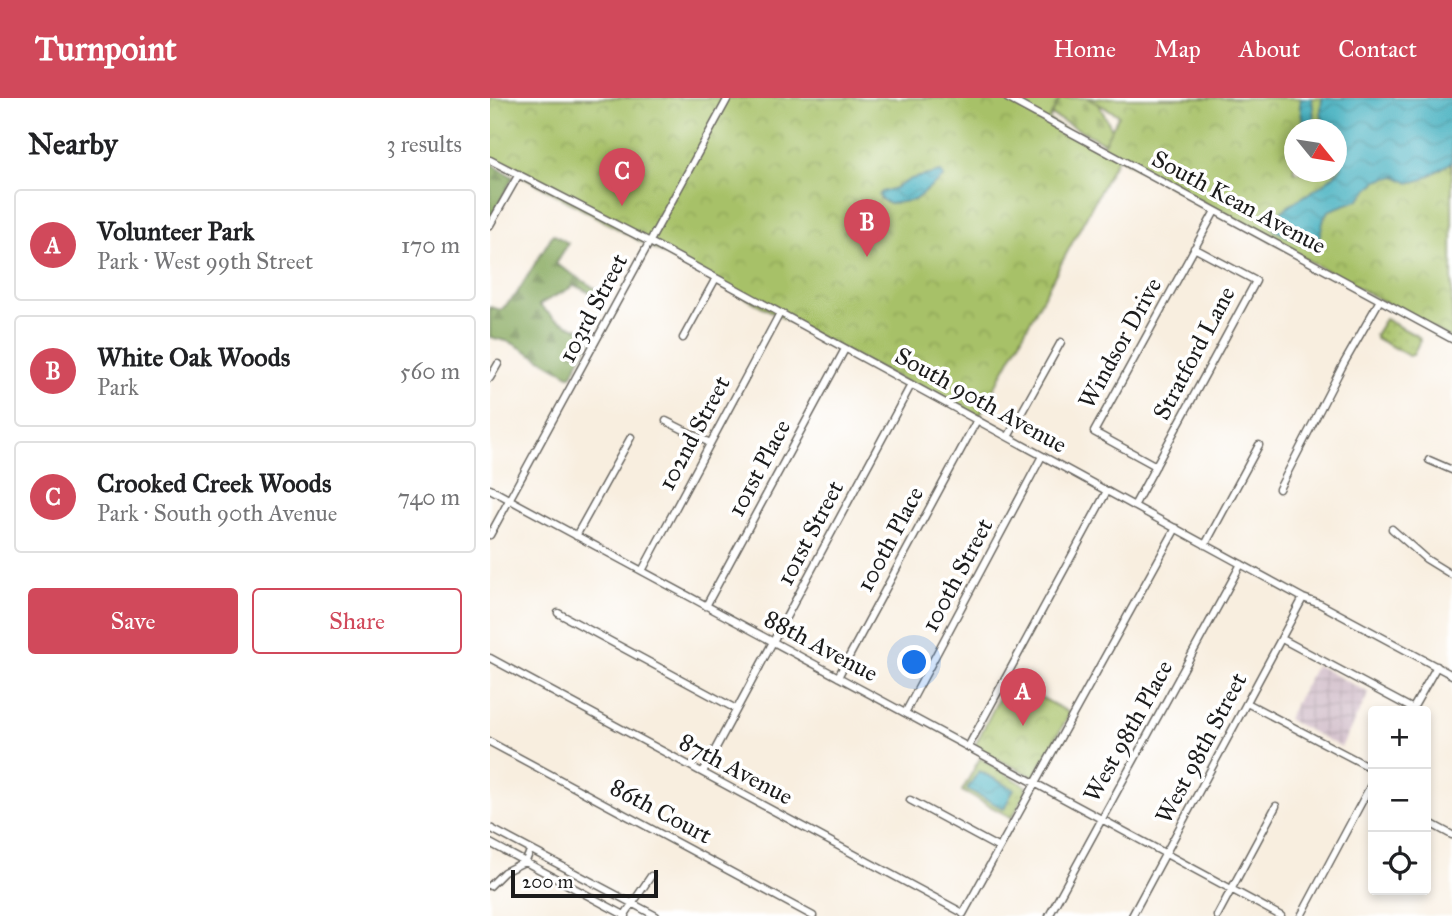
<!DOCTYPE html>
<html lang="en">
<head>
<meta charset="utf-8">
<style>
  :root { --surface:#fff; --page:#f6f6f6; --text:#202124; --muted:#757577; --line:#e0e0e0; --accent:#d1495b }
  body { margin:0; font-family:"IM FELL Great Primer",serif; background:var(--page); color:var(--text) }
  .controls { position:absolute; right:21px; bottom:21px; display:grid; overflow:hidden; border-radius:7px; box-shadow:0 4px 10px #0003 }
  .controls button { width:63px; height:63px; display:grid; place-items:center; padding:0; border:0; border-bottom:2px solid var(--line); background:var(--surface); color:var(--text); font:35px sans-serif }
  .compass { position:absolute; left:794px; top:21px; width:63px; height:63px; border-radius:50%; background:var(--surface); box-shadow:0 4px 10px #0003; rotate:120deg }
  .scale { position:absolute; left:21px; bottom:18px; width:147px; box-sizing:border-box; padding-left:7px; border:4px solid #1c1c1c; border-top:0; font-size:19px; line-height:24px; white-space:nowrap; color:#1c1c1c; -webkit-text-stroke:5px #fff; paint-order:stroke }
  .you { position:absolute; left:425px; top:565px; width:24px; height:24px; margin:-18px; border:5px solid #fff; border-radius:50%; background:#1a73e8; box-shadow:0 0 0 10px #1a73e833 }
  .badge { display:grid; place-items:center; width:46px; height:46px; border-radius:50%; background:var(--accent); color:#fff; font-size:23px; font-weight:700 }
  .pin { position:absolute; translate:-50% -58px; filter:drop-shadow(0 2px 4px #0008) }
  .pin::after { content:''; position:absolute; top:37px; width:24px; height:21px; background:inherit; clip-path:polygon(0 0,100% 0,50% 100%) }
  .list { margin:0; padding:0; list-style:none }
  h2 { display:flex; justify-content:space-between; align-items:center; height:91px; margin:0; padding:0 28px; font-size:30px }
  h2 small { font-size:23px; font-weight:400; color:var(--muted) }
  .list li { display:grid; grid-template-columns:46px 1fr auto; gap:21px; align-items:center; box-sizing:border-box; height:112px; margin:0 14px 14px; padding:0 14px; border:2px solid var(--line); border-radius:7px }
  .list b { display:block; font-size:26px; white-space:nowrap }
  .list p { margin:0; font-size:23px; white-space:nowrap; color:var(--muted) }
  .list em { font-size:23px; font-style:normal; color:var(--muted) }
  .actions { display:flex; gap:14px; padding:21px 28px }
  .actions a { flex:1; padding:16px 0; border:2px solid var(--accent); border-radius:7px; text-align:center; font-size:24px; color:var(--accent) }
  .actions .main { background:var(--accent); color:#fff }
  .icon { flex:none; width:38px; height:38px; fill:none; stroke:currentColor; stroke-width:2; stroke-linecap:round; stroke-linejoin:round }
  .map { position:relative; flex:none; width:962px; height:818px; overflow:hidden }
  header { display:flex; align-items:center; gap:42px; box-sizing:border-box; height:98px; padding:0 35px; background:var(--accent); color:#fff }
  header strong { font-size:33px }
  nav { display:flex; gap:38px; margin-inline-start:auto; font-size:24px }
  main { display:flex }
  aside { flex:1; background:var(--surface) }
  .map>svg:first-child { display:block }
  .industrial { fill:url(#industrial-grid) }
  .grass { fill:url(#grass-dots); stroke:#626e42; stroke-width:2 }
  .forest { fill:url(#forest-firs); stroke:#50623c; stroke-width:2 }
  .cemetery { fill:url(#cemetery-stones); stroke:#626e42; stroke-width:2 }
  .park { fill:url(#park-crowns); stroke:#626e42; stroke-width:2; fill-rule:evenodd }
  .water { fill:url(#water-waves); stroke:#2e656d; stroke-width:2 }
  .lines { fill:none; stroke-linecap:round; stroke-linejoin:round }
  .minor-casing { stroke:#696660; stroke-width:9 }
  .minor { stroke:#fff; stroke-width:6 }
  .labels { text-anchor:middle; stroke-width:7; stroke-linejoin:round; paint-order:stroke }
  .street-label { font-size:24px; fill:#1c1c1c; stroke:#fff }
</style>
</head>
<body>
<header>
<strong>Turnpoint</strong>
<nav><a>Home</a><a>Map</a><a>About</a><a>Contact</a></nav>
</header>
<main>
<aside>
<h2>Nearby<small>3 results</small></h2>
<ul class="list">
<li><span class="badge">A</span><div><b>Volunteer Park</b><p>Park · West 99th Street</p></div><em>170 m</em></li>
<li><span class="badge">B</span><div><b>White Oak Woods</b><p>Park</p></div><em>560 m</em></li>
<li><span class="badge">C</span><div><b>Crooked Creek Woods</b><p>Park · South 90th Avenue</p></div><em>740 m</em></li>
</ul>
<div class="actions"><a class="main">Save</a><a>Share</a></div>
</aside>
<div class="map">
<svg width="962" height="818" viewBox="0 0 962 818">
  <defs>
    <pattern id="industrial-grid" width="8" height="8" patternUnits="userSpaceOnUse" patternTransform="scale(1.75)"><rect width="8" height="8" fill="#d1bdc9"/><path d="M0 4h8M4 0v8" fill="none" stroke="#b3a2ac"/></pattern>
    <pattern id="grass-dots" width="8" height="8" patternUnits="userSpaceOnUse" patternTransform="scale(1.75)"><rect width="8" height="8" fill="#a7c167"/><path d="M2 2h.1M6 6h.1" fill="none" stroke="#8fa559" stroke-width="1.8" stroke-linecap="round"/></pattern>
    <pattern id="forest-firs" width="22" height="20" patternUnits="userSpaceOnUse" patternTransform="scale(1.75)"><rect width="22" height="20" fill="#85a75c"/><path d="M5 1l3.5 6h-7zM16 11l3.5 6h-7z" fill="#6c874b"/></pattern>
    <pattern id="cemetery-stones" width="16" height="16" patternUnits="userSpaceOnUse" patternTransform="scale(1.75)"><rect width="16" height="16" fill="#a7c167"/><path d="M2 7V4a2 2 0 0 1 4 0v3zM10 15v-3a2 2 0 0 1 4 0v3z" fill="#8fa559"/></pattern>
    <pattern id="park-crowns" width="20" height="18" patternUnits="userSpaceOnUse" patternTransform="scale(1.75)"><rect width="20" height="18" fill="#a7c167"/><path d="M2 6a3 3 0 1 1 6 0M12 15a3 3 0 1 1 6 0" fill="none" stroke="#8fa559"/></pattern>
    <pattern id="water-waves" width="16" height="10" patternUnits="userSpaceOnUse" patternTransform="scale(1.75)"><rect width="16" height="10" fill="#40aebe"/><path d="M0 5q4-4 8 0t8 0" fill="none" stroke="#358d9a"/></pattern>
  </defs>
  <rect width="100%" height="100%" fill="#fff"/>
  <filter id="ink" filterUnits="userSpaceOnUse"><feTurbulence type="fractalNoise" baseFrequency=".0143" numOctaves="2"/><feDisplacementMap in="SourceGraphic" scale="14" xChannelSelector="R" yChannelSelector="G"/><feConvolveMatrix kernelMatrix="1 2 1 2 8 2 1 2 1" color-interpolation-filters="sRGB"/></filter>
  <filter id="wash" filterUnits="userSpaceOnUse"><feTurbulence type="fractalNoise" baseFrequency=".00686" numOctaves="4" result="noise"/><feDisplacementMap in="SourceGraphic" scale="28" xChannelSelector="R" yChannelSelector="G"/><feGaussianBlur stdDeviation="1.57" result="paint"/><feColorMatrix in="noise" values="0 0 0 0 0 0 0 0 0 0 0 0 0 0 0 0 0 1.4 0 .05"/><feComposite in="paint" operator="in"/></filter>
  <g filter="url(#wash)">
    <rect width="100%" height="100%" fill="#f8eedf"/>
    <path class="industrial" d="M826,567L879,595L851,649L797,621Z"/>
    <path class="grass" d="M895,221L929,239L930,242L923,257L919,258L886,240L885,237Z
      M490,660L536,688V694L522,720L472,693Z"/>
    <path class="forest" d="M0,65L23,79L0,122Z
      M63,136L78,145L66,166L109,193L113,201L84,187C79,192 58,201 49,207L65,221L103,237L81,278L20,244L0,239V209L11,212L26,197Z"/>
    <path class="cemetery" d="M570,0H605L622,31L614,45L561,17Z"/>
    <path class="park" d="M0,0H570L559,22L611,51L629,17L597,0H962V241L628,59L489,319L383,268L157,147L0,60ZM804,32H846V74H804Z
      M518,582L580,615L544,679L491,653L485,647Z"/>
    <path class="water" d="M811,0H822L825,31H814L810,8Z
      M832,0H962V64L934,81L919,85L906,78L887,83L868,102L840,112L835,117L827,148L820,150L785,132L780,124C801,101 833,92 852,69L851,57L847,48L846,32L835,31L831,14Z
      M451,74L454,79L424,102L399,106L391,101L389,97L392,94L405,90L421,81Z
      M489,673L524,691L514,711L477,691Z"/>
  </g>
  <g filter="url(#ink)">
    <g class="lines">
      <defs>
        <path id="minor" d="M517,0L962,241
          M0,62L160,144L813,500L830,506L962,577
          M0,127L29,76
          M193,240L226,180
          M0,280L8,266
          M176,323L220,345
          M518,339L571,244
          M939,362L962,372
          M666,368L604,334L725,113
          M0,391L791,818
          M789,391L854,265L890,202
          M644,408L766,183L704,150
          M902,431L936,461L962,477
          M0,437L238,0
          M86,438L141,339
          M715,447L769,347
          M152,473L290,215
          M216,508L355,251
          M68,515L246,611
          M792,541L923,611
          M0,560L473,815
          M348,579L487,322
          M757,605L883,671
          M922,612L947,568
          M415,615L552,358
          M0,644L323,818
          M478,649L617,393
          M213,674L421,287
          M420,702L509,750
          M936,723L962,737
          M0,730L166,818
          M0,745L136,818
          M0,788L14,774L36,763L40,753
          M473,816L686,430
          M134,818L161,778
          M559,818L751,466
          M642,818L813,500
          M727,818L786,708
          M811,818L883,683"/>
      </defs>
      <use href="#minor" class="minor-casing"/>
      <use href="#minor" class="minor"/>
    </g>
  </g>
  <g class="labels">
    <g class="street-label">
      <text transform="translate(749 104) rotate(28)" y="8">South Kean Avenue</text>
      <text transform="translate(103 210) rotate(-62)" y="8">103rd Street</text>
      <text transform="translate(630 245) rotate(-61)" y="8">Windsor Drive</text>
      <text transform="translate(704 255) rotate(-62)" y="8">Stratford Lane</text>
      <text transform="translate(491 302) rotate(29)" y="8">South 90th Avenue</text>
      <text transform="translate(204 335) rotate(-62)" y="8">102nd Street</text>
      <text transform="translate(269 370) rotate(-62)" y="8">101st Place</text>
      <text transform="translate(320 435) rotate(-62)" y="8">101st Street</text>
      <text transform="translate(400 441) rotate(-62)" y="8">100th Place</text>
      <text transform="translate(467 477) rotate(-62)" y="8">100th Street</text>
      <text transform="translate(331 548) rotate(28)" y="8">88th Avenue</text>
      <text transform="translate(638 633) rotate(-61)" y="8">West 98th Place</text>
      <text transform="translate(711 650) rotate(-62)" y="8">West 98th Street</text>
      <text transform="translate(246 671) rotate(28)" y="8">87th Avenue</text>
      <text transform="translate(171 713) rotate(28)" y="8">86th Court</text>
    </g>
  </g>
</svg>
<div class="controls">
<button>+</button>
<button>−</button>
<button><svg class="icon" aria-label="locate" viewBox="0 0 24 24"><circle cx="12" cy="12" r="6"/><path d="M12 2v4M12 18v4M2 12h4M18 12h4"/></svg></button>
</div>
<svg class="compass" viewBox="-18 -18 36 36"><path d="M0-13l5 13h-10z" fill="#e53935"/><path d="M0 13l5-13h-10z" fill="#757577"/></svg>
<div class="scale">200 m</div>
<div class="you"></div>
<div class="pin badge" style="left:533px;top:628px">A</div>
<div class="pin badge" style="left:377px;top:159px">B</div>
<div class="pin badge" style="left:132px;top:108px">C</div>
</div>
</main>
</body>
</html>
